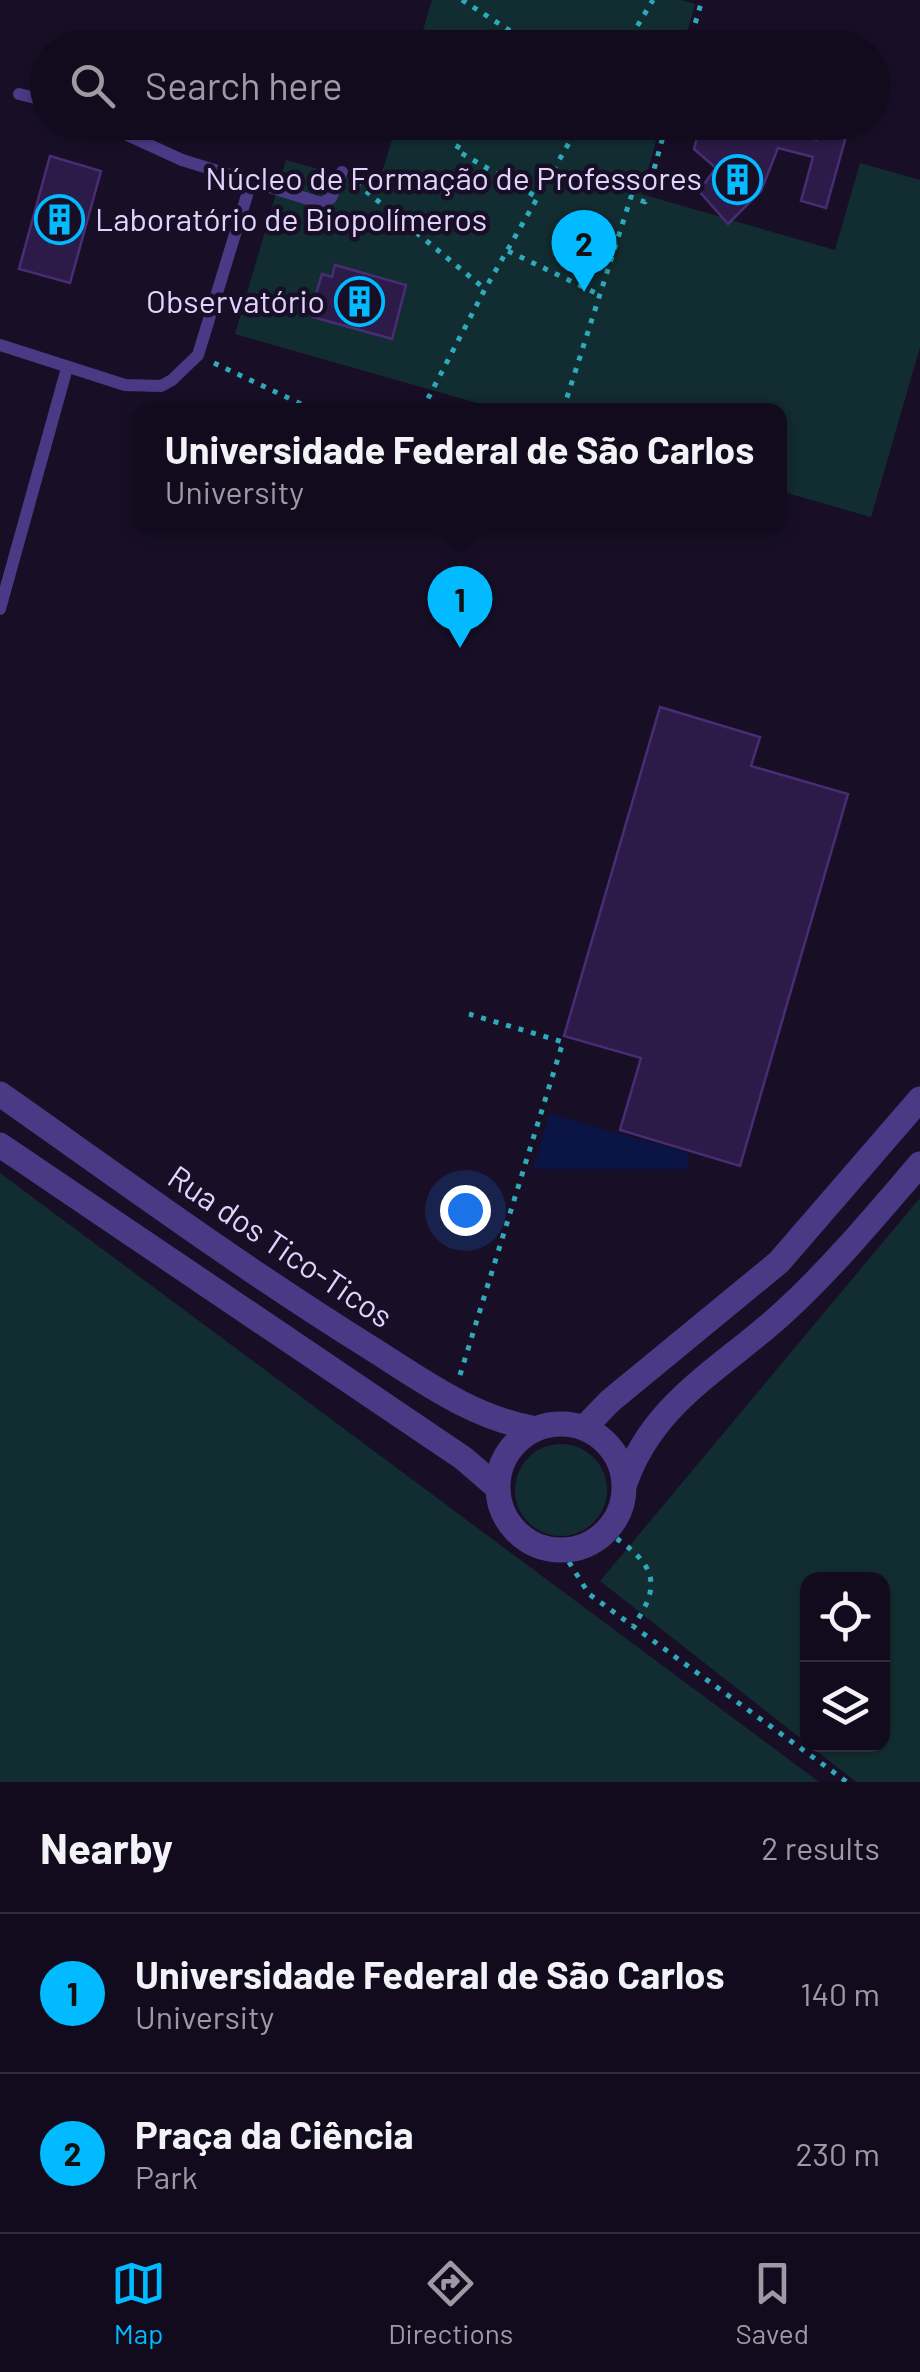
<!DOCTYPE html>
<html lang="en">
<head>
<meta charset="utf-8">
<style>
  :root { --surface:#120b1d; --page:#1b1426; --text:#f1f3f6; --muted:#9c9ba4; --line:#312b3b; --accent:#01baff }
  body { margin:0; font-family:Barlow,sans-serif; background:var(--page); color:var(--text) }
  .controls { position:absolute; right:30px; bottom:30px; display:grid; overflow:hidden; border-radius:20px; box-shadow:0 2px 8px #0004 }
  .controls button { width:90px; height:90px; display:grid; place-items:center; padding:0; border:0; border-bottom:2px solid var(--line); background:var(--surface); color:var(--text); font:50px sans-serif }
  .you { position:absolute; left:465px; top:1210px; width:35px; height:35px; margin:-25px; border:8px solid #fff; border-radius:50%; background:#1a73e8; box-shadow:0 0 0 15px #1a73e833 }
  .badge { display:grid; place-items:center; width:65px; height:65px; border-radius:50%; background:var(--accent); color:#111; font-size:32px; font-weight:700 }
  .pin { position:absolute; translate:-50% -82px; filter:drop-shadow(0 2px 5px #0008) }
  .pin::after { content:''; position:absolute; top:52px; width:35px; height:30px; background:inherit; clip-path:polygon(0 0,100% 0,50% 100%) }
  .popup { position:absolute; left:132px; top:403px; width:655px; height:130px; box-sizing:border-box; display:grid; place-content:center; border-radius:20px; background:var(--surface); filter:drop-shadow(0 2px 8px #0005); font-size:32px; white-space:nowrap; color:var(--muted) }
  .popup b { font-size:38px; color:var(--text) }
  .popup::after { content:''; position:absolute; left:50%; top:100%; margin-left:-20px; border:20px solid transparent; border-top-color:var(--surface) }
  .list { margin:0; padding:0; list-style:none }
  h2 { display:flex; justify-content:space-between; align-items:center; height:130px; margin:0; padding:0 40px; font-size:42px }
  h2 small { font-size:32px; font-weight:400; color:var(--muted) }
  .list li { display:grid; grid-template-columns:65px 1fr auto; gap:30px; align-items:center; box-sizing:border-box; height:160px; padding:0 40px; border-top:2px solid var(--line) }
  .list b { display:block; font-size:38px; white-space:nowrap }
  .list p { margin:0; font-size:32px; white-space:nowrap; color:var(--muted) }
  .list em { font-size:32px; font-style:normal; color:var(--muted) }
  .icon { flex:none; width:55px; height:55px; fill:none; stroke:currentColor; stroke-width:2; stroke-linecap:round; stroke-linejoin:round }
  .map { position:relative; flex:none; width:920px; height:1782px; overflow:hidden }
  .search { position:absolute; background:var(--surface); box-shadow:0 2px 8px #0004; left:30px; right:30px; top:30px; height:110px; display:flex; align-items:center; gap:25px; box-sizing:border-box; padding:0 35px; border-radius:55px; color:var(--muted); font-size:38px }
  .sheet { height:450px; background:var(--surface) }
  nav { display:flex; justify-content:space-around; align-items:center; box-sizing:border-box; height:140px; border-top:2px solid var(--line); background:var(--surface); font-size:28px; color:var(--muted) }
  nav a { display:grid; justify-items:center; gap:5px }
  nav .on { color:var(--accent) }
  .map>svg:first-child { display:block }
  .green { fill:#122d31 }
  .water { fill:#0a1546 }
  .building { fill:#2c1b48; stroke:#482d74; stroke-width:2.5 }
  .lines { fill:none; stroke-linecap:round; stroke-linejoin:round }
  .path { stroke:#2eaaba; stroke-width:5; stroke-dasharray:5 8; stroke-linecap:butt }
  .service { stroke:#4a3a86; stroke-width:12 }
  .minor { stroke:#4a3a86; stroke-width:25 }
  .labels { text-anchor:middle; stroke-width:9; stroke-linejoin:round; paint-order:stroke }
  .poi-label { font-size:32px; fill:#e1d5ff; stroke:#180f27; text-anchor:end }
  .street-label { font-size:32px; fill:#e1d5ff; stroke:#180f27 }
</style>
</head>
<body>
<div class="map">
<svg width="920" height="1782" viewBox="0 0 920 1782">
  <rect width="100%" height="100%" fill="#180f27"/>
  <path class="green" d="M432,0H681L695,4L683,47H418Z
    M397,123H661L641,194L835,250L860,163L920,180V347L871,517L780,491V410H502L235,334L286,160L378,186Z
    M0,1173L819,1782H0Z
    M920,1198V1782H856L808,1744H882V1580H808V1744L600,1581Z
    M515 1490a46 46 0 1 1 92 0a46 46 0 1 1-92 0Z"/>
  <path class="water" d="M549,1114L689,1153L687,1169H533Z"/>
  <path class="building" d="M701,122H783V130L817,140L822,122H850L826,208L801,201L813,157L778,148L761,191L728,224L699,191L716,168L694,149Z
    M50,156L101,171L70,283L19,269Z
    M335,265L406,285L392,339L313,317L314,312L321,314L324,304L314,301L322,274L332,277Z
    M660,707L760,737L751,766L848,794L740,1166L620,1130L641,1058L564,1036Z"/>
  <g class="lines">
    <path class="path" d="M462,0L537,48
      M516,48L521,39
      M624,48L653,0
      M688,48L702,0
      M472,122L456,150L540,199
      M356,183L485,289
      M508,251L598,294
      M214,363L314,410
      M422,410L485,289L581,122
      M563,410L631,197L645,202L667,122
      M460,1375L563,1042L469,1014
      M606,1531C648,1560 668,1578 633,1626
      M562,1551L589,1594L847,1782"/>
    <path class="service" d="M19,94L48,101
      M99,122L182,160L321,203L331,198L342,172
      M0,345L125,385L161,386L172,380L198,355L251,182
      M0,609L67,368"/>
    <path class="minor" d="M0,1094C121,1179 241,1267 366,1345C422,1380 470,1417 536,1429
      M0,1145L463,1458L498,1488
      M498 1487a63 63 0 1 1 126 0a63 63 0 1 1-126 0Z
      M584,1428L610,1401L779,1262L920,1099
      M624,1486C652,1402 722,1369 784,1312C833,1267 876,1215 920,1164"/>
  </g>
  <defs>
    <symbol id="building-ring" viewBox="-11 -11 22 22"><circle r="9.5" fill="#180f27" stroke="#01baff" stroke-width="1.5"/><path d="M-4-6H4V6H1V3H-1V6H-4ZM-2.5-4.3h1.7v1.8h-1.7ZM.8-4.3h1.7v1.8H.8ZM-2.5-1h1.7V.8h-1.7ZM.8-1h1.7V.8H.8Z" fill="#01baff"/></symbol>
  </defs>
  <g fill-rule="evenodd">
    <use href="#building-ring" x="710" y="152" width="55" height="55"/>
    <use href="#building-ring" x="32" y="192" width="55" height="55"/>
    <use href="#building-ring" x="332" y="274" width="55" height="55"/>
  </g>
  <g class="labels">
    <g class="poi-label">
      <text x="702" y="190">Núcleo de Formação de Professores</text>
      <text x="95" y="231" text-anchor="start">Laboratório de Biopolímeros</text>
      <text x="325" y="313">Observatório</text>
    </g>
    <g class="street-label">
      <text transform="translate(280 1247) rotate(34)" y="11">Rua dos Tico-Ticos</text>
    </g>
  </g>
</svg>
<div class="controls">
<button><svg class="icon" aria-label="locate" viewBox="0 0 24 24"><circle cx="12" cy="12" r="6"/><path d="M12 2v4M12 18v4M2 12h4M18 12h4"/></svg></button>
<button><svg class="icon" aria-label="layers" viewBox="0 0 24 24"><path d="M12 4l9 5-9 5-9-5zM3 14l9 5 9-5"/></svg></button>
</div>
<div class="you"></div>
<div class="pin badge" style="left:460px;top:648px">1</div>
<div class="popup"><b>Universidade Federal de São Carlos</b>University</div>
<div class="pin badge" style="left:584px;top:292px">2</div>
<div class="search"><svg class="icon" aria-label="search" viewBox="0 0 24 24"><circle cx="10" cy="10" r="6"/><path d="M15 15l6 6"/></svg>Search here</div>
</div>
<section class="sheet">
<h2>Nearby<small>2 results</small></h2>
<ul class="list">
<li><span class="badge">1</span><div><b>Universidade Federal de São Carlos</b><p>University</p></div><em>140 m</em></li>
<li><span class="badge">2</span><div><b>Praça da Ciência</b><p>Park</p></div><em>230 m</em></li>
</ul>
</section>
<nav>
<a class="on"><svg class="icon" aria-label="map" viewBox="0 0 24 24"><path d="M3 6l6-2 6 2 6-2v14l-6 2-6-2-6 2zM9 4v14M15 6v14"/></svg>Map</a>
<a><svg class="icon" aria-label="directions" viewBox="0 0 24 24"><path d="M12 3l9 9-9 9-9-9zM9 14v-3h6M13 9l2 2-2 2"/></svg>Directions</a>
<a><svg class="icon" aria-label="saved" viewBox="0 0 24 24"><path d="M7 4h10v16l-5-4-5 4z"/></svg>Saved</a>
</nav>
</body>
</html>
